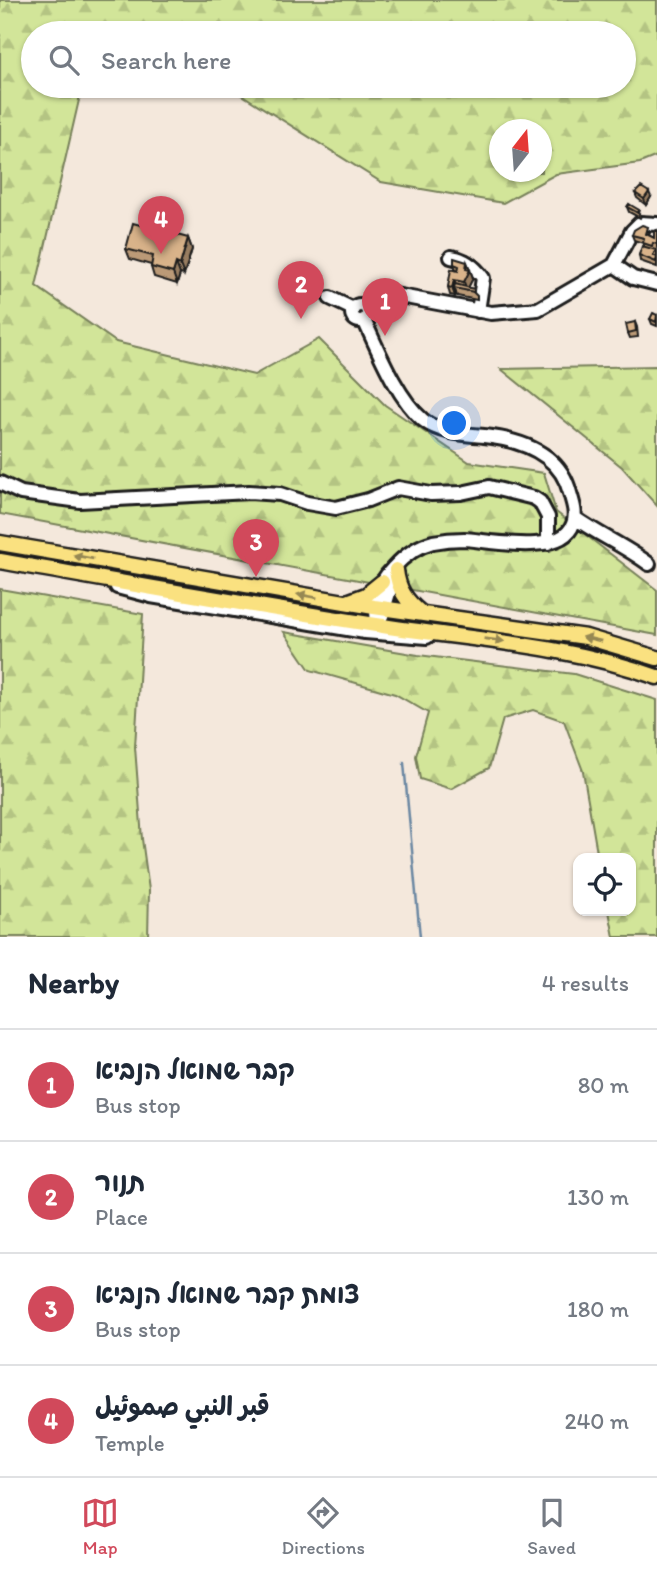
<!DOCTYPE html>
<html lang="en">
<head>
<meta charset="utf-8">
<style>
  :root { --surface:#fff; --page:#f2f2f3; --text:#1f2937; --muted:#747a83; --line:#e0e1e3; --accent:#d1495b }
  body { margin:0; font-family:Itim,"Playpen Sans Arabic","Playpen Sans Hebrew",sans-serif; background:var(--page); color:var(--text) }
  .controls { position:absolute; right:21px; bottom:21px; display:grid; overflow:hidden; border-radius:14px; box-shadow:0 2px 5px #0004 }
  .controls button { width:63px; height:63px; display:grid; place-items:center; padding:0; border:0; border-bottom:2px solid var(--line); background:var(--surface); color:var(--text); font:35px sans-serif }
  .compass { position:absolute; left:489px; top:119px; width:63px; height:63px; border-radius:50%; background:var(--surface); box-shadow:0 2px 5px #0004; rotate:17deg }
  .you { position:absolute; left:455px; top:424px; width:24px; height:24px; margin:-18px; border:5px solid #fff; border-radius:50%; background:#1a73e8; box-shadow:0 0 0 10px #1a73e833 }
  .badge { display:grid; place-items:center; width:46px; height:46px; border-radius:50%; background:var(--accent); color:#fff; font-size:23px; font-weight:700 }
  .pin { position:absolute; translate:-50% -58px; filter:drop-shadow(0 2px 4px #0008) }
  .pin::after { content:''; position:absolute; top:37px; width:24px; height:21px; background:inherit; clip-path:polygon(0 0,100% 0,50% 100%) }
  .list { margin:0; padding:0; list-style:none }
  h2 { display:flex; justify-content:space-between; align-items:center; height:91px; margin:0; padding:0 28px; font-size:30px }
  h2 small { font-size:23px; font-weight:400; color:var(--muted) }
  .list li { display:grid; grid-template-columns:46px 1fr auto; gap:21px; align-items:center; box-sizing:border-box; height:112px; padding:0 28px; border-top:2px solid var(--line) }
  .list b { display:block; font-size:26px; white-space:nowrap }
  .list p { margin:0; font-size:23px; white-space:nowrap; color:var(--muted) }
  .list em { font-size:23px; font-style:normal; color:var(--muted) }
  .icon { flex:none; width:38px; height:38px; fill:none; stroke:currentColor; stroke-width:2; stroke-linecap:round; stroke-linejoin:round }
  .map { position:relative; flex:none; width:657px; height:937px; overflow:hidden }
  .search { position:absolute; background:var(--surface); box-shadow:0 2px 5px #0004; left:21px; right:21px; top:21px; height:77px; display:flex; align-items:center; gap:18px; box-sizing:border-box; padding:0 24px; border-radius:38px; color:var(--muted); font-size:26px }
  .sheet { height:539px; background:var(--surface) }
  nav { display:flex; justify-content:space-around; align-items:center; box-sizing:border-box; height:98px; border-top:2px solid var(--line); background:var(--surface); font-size:19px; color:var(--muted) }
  nav a { display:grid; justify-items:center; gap:4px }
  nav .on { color:var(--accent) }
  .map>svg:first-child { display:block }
  .forest { fill:url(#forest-firs); stroke:#77805a; stroke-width:2; fill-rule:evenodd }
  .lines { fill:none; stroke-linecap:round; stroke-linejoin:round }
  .stream { stroke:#6b87a2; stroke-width:2.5 }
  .minor-casing { stroke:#1c1c1c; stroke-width:18 }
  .major-casing { stroke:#1c1c1c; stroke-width:19 }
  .minor { stroke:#fff; stroke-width:12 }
  .major { stroke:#fae180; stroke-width:14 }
  .wall { fill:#bb9a77; stroke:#1c1c1c; stroke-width:2 }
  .shaded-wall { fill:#987d61; stroke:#1c1c1c; stroke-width:2 }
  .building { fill:#d9b38a; stroke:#1c1c1c; stroke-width:2 }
  .oneway { fill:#968853 }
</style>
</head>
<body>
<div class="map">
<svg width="657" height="937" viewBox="0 0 657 937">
  <defs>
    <pattern id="forest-firs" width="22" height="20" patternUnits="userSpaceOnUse" patternTransform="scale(1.75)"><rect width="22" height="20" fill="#d2e599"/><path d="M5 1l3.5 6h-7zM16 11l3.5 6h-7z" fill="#b4c483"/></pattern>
  </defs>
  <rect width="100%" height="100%" fill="#f4e8dc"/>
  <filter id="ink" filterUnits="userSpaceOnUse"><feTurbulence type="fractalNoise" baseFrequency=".0143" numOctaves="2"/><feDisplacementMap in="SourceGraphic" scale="14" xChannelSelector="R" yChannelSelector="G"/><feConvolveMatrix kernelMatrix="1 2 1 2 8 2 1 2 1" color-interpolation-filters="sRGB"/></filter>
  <g filter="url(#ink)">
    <path class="forest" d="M0,0H657V156L640,163L556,174L503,203L381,182L228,86H624V33H33V86H115L82,87L36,286L116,342L254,375L319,339L385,405L469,462L544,473L556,512L657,590V635L0,514ZM500,130H542V172H500Z
      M657,366V506L622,467L501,369Z
      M0,589L143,614L135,747L142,839L149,890L148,937H0Z
      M284,632L418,655L574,674L657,700V937H614L609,911H631V858H598L583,771L564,721L533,710L503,719L489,768L451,789L420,779L416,756L428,713L395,694L310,670Z"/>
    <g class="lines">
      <path class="stream" d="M404,763L420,937"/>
      <defs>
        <path id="minor" d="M451,257C465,259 475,267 483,278L478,311
          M614,265L633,278L657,284
          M330,298L353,309
          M352 313a8 8 0 1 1 16 0a8 8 0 1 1-16 0Z
          M367,308L381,299L395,295L491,313L538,309L614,265L632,231L640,223L657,224
          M364,320C378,350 397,398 423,420C439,433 464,434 484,436C522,440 560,453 570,493C573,503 577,514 573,524C562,556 491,541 464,539C454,539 443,540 433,542C417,546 404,556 393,568C376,585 373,603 378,626
          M0,483L21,493L80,501L249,492L280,494L307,503L336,508L368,500L398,488L431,494L461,493L489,487L534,498L540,502L548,517V543
          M575,518C599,535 625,546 649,564
          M117,587L151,596L365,632L427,637
          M382,616L396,570"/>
        <path id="major" d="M0,543L374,607L586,637L657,658
          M0,561C125,583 251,606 376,625C471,640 566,644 657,677
          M396,570C398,589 406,601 421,613
          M347,602L366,595L382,582"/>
      </defs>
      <use href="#minor" class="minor-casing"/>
      <use href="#major" class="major-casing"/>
      <use href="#minor" class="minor"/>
      <use href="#major" class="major"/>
    </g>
    <path class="wall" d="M635,193L651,197L646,205L637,198Z
      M629,204L641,216L640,218L629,212L627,207Z
      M657,230V267L640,261L639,255L644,246L643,243L634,240L632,235L650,233L649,235L654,238Z
      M188,238L192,249L184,275L180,274L177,284L154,277L151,267V265L130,259L126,249Z
      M467,262L473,278L468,287L477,296V300L457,296L456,293L455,296L450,295L448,287L456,270L454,264Z
      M657,315V326L652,324L650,319Z
      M635,322L637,327L638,337L630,338L628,333Z"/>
    <path class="shaded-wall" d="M649,192L651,197L646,205L644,199Z
      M188,238L192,249L184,275L180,265Z
      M467,262L473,278L467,290L464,282Z
      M176,263L180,274L177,284L173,273Z
      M454,280L457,288H454L456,293L455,296L452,288Z"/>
    <path class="building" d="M641,187L649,192L644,199L635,193Z
      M629,204L639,210L638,213L627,207Z
      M133,223L188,238L180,265L176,263L173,273L151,267L153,256L126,249Z
      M642,225L648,227L646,234L654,238V231L657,230V244L653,243L652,246L643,243L644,238L632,235L634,230Z
      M642,246L656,250L653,255L657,257L656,262L639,255Z
      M454,258L467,262L466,269L470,270L464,282L454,280L452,288L448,287L451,269L458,271L459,266L454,264Z
      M455,284L474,289V292L454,288Z
      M653,313L657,315L656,322L650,319Z
      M635,322L636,331L628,333L626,324Z"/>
    <defs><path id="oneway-solid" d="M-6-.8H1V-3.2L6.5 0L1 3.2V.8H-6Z" transform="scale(1.75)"/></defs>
    <g class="oneway">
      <use href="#oneway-solid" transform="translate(83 557) rotate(-170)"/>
      <use href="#oneway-solid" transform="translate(307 596) rotate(-170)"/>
      <use href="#oneway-solid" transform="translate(592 639) rotate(-167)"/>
      <use href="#oneway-solid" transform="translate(494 640) rotate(7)"/>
    </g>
  </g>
</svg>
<div class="controls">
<button><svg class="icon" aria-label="locate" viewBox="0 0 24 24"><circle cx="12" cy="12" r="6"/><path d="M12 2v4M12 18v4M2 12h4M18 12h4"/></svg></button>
</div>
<svg class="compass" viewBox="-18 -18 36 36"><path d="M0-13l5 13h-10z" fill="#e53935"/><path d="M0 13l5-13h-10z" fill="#747a83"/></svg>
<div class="you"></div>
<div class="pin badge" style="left:385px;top:336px">1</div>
<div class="pin badge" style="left:301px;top:319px">2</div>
<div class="pin badge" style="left:256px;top:577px">3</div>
<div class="pin badge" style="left:161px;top:254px">4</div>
<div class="search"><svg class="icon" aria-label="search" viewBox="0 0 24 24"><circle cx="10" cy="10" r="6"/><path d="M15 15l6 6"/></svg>Search here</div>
</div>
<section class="sheet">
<h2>Nearby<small>4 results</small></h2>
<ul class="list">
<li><span class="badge">1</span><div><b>קבר שמואל הנביא</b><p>Bus stop</p></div><em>80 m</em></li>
<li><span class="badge">2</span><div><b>תנור</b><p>Place</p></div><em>130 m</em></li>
<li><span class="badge">3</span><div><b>צומת קבר שמואל הנביא</b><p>Bus stop</p></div><em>180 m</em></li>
<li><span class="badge">4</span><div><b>قبر النبي صموئيل</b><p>Temple</p></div><em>240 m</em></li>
</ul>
</section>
<nav>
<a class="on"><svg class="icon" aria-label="map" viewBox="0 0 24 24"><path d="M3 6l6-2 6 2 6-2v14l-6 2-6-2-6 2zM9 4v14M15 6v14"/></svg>Map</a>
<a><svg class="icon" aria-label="directions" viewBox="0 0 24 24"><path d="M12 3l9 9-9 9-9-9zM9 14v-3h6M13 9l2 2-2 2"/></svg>Directions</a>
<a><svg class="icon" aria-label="saved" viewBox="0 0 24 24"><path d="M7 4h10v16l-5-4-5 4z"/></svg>Saved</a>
</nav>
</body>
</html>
